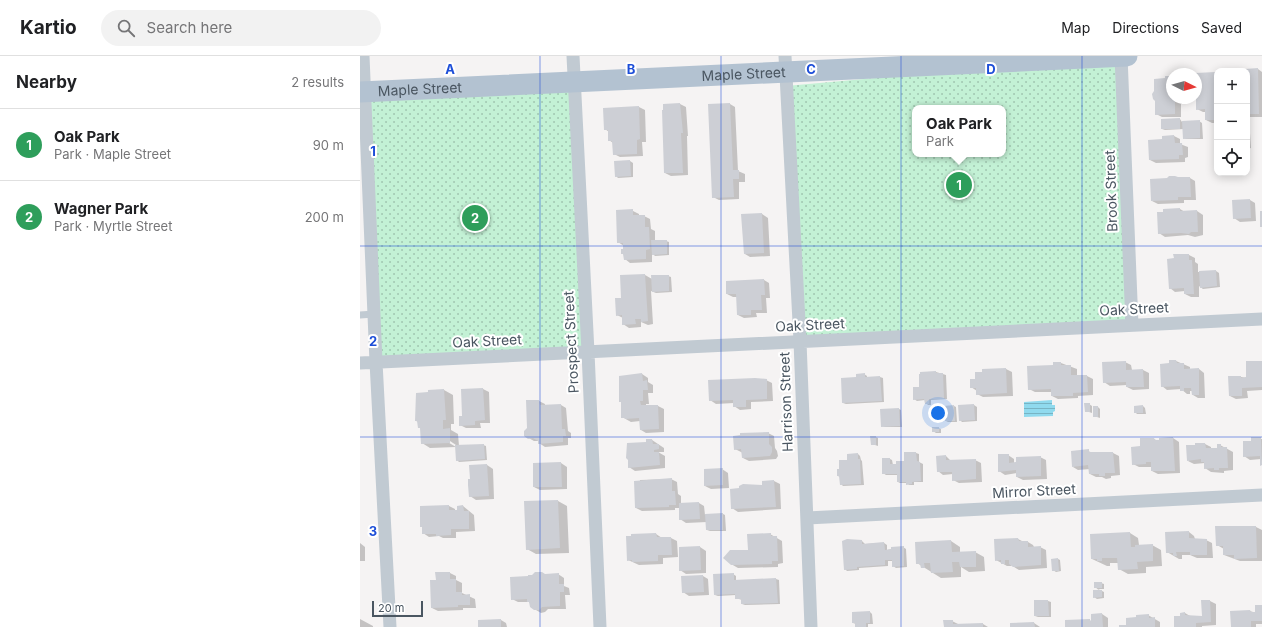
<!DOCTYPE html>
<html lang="en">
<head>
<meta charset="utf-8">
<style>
  :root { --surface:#fff; --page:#f2f2f2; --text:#202124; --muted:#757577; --line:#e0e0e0; --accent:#1a73e8 }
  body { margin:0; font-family:Inter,sans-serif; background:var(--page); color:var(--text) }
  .controls { position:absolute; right:12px; top:12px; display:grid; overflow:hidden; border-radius:8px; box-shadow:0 2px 10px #0003 }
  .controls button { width:36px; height:36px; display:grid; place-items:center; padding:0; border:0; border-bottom:1px solid var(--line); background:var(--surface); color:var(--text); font:20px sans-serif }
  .compass { position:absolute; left:806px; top:12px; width:36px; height:36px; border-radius:50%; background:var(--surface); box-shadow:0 2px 10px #0003; rotate:95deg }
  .scale { position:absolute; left:12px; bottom:10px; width:51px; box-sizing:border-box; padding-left:4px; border:2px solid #4a5661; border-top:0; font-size:11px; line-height:14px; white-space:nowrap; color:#4a5661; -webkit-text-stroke:3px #fff; paint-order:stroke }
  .you { position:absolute; left:578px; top:357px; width:14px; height:14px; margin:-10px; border:3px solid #fff; border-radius:50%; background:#1a73e8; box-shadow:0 0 0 6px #1a73e833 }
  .badge { display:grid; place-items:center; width:26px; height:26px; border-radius:50%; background:var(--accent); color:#fff; font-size:13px; font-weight:700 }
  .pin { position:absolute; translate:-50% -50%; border:2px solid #fff; box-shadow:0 1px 4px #0006 }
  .popup { position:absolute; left:552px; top:49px; width:94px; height:52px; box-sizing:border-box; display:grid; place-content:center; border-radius:8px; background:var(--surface); filter:drop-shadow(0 1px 3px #0005); font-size:13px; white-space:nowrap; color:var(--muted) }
  .popup b { font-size:15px; color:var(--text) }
  .popup::after { content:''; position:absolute; left:50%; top:100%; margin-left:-8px; border:8px solid transparent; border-top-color:var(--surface) }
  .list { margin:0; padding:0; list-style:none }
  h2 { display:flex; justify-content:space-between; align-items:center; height:52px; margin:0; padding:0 16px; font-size:17px }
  h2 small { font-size:13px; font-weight:400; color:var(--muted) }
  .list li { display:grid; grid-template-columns:26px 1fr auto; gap:12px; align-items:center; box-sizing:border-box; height:72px; padding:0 16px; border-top:1px solid var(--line) }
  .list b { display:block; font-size:15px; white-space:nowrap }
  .list p { margin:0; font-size:13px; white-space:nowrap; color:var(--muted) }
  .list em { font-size:13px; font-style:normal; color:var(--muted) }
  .icon { flex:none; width:22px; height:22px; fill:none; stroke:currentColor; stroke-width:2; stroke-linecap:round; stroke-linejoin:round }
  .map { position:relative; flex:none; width:902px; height:571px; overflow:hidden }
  header { display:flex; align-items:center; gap:24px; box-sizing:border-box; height:56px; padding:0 20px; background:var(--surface); border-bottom:1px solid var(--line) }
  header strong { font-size:19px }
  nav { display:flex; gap:22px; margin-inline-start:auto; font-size:14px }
  .search { width:280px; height:36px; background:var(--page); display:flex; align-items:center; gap:10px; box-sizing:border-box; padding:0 14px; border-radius:22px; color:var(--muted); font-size:15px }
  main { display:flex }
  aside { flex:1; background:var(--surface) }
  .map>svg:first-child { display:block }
  .park { fill:url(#park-dots); fill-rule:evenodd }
  .water { fill:url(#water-rules) }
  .shadow { fill:#0003; fill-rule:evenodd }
  .building { fill:#cdcfd5 }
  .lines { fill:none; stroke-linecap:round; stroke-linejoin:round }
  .lane { stroke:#c1cad2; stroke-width:7 }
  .street { stroke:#c1cad2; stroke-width:13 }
  .primary { stroke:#b3c2d1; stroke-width:21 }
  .grid { fill:none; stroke:#1d4ed8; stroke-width:1; stroke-opacity:0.55 }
  .labels { text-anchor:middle; stroke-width:4; stroke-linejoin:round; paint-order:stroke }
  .street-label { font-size:14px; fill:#4a5661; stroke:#fff }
  .grid-label { font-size:13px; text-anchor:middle; font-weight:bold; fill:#1d4ed8; stroke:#fff; stroke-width:4; stroke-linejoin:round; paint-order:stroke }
</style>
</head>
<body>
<header>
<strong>Kartio</strong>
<div class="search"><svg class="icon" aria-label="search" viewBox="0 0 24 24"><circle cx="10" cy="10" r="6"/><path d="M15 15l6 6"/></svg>Search here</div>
<nav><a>Map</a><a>Directions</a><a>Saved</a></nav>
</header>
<main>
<aside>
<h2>Nearby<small>2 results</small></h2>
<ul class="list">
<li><span class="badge" style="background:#2e9e5b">1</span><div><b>Oak Park</b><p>Park · Maple Street</p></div><em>90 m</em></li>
<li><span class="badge" style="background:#2e9e5b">2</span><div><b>Wagner Park</b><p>Park · Myrtle Street</p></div><em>200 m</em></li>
</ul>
</aside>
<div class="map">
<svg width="902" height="571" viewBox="0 0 902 571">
  <defs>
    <pattern id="park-dots" width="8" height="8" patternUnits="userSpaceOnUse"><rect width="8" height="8" fill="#c3f1d5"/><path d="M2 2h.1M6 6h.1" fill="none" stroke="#a0c6b0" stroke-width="1.8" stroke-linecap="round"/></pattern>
    <pattern id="water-rules" width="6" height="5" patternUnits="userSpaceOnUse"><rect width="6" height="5" fill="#90daee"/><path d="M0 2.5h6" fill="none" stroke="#78b4c4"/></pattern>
  </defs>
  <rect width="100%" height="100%" fill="#f5f3f3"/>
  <path class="park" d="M761,0L772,269L441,285L426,30ZM555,52H643V98H555Z
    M215,26L228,296L16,306L6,50L23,35Z"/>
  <path class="water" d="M692,344V349H695V355L693,356V360L664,361V346Z"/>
  <path class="shadow" d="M898,13L902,16V61H887V15H886Z
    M854,17L857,19V67H852L846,64V56H843L837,53L836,18Z
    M812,21V42H823L824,48H821V61H802L796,58V45Z
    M320,48L326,51L328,80H327L328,119L311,120L305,117Z
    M370,48L375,51L378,115L385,118V126H379V143L359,144L353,141Z
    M279,51L285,54L286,86H282L283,100L260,101L254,98L253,87L249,84V76L245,73Z
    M820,63L822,66L839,65L842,67L843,83H826L824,82V73L805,74L802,73Z
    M887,75L890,77L891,92L887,93Z
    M814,80L820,83V88L828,91V101L825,102V106L796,107L790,104L803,84Z
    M887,95L888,96L889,104H887Z
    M270,105L273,107V121L258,122L256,120Z
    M603,122L612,130L605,137L602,136Z
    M830,122L835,125L836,144H824V147L798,148L792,145Z
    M890,144L895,147L896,165L880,166L874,162Z
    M820,153L825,156L837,155L843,159V179L835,181L828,179L805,181L799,177L804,157Z
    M273,155L279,158V160H284L290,163L291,173L295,175V185H306L309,186V199L295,200L292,197V206L270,207L265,203L264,190L258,186Z
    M402,158L408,162L410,200L390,201L385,198Z
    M829,199L835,202V206L838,208V216L856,215L859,217L860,231L843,233L839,230V241H831L825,238V235L815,236L810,232Z
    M285,219L292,223L308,220L311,221L312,236L296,237L291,235L293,268L288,269L281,266V271L269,272L263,268V262L257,259L262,243Z
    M404,224L409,227L410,242H406L407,257H396L397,261L384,262L378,259V241H373L367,238Z
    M816,305L830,311V314L839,313L844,317L845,342H838L833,339L832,335H830V338H827L821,333L807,334L802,330L810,308Z
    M765,306L771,309L772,314H783L789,317V333L773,334L767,331V329L750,330L744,326Z
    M902,306V334L887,335L888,342L876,343L870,340L881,321L887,322Z
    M701,307L717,313V320H727L733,323V339L718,340V342L698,343L692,340V336H675L669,333L694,310Z
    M646,313L652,316L653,340L623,341L617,338V335L611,331L616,324Z
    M576,316L586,319L587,343L571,344V349H568L566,347L565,344L557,345L554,343Z
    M282,318L288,322V326L293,329V337H288L289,348H286V350H298L304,353V376L286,377L281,374L280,365L271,366L262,361Z
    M504,318L507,320V321H520L523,322L524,346L486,348L483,347L497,322Z
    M406,324L412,327L413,345L391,346V353L380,354L374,350V347L356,348L350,344Z
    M123,333L129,336L130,367H120L121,372H106L100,369Z
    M84,334L93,339L94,368H91V374L98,378L99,390L123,389L126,390L127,404L99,406L97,404L96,391L70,392L62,387L61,372L59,366L56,365L69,337V335ZM87,383L96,389V391L86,385Z
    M179,345L185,348V350L201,349L206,352L208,375L211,377V382H208V389L185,391L179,387V385H174L165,380Z
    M729,348L732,350V357L726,355Z
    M614,349L617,351V365L602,366L600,364L599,350Z
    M594,350L596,351L597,366H588L586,365Z
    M783,350L785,352L786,358H777L775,356Z
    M738,351L740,353V362L734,360Z
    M539,353L541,354L542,371H525L522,370Z
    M578,372L581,373V377H576L573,375Z
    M408,377L414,380L415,392L417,395L418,400L416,403L389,405L383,402V397L375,393Z
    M515,381L518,382V390L512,388Z
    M813,382L819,386L820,417L798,418L792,415V411H779L773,408L781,391L794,383L798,385Z
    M892,382L902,383V409L901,403L890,404L884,400L892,386Z
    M292,384L304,392V396H298L305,400V412L275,415L269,411L288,387Z
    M845,388L851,391V393H858L860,389L873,396V414L864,415V417L851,416L845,412V407L834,408L828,405Z
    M728,395L733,397H753L759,400L760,419L751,420V422L746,423L742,421H736L730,418V413L718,414L713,411Z
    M545,397H556L559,398V406L563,408V426H554V429H549L547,427H540L538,426V419H526L523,417L530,403L532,404L533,409L546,406Z
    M498,398L500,400L501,404L502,405L504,429L483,430L481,428L480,421L478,420L489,405Z
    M648,399L654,403V407L680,401L686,404L687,423L663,424L657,421V417L645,419L639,415Z
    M586,400L591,405L615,404L621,407L622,426L599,427L593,424V418L583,419L578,415Z
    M201,407L207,411V433L180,434L174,431Z
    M127,409L133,413L134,443L116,444L110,440L111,423Z
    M362,413L368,417L369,432L351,433L345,430Z
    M311,423L317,426L318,438L321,440V448L339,447L344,450L345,459L363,458L365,459L366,475H350L347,474V466L326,467L320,463V452H315V454L282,455L276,452L280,424Z
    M414,425L420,428L421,453L378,456L372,452Z
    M198,445L207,450L209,497L176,498L167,493Z
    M89,450L95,453V455L98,454L103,450L114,459L115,475L96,476V482H83L79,480L69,481L63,477L61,451Z
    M856,471H896L902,474V505H880L864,499V493L857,489Z
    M829,476L834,480L835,483L846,484L852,487L853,502H837L830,499H822V503H819L807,496Z
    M770,477L778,482L779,489H792L801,494L802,510L786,511V517L768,518L759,513V507H750V510H747L732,503Z
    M296,478L302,482H311L317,485L318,501L303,502V508L279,509L268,504L272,479Z
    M410,478L422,485L423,507L418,508V511L378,512L371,508Z
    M658,483L664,486H668L673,489L674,491H680L686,494L687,512L659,514L651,509V510H647L636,504Z
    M502,485L505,488L524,487L527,489V494L543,491L546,493L547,511L536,512L533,510V505H528V510L499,512V514L487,515L485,513Z
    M591,485L600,491V497L615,496L624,501L625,515L609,516L601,511V521L581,522L557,507L556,487Z
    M0,487L5,491V505H0Z
    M340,491L346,495V517L326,518L320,514Z
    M698,503L700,504L701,515L696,516L693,514Z
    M90,517L96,520V524L102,527V537L115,543L116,552H103V554L78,555L72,552L77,525Z
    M198,518L204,522V530L209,532L210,539H205L206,553H188L185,556L181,557L171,551L170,547L169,546H158L152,543L186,519Z
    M373,518L376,520V525L416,523L419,524L420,548L385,549L382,548V544L376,542V539L358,540L355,539Z
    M343,520L348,523L349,539L329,540L323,536Z
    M741,527L744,528V533H738L744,536V542L737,543L734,541L740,535L735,531Z
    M688,545L691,546V561H678L675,560Z
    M850,545L856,548V569L842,570V571H815L825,557L830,560L843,561Z
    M902,550V568H896V571H872L890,555L896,557Z
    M510,556L512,558L513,568H508V571H496V568L493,567Z
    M742,558L748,562V571H706L729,564L732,566Z
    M788,559L800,566V571H760L767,570Z
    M0,563L13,570V571H0Z
    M141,564L146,567L147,571H119Z
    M592,565L598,568H623L628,571H585Z
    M674,567L680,571H651V568Z"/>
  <path class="building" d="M898,12L899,58H887V15H885V13Z
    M855,16V28H857V41H855L856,64H845V53L836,54V17Z
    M805,20H812V42H818V45H815V58L795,59V45L793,43L792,38L794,35V23L805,22Z
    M320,47L323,77H321L323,117H304L302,54H303V48Z
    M370,47L373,114H379V123H373L374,141L352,142L348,48Z
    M279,50L280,83L277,84V98L253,99L252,85H248V74H244L243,52Z
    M820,62V73H801V63Z
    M840,64V82L823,83L822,65Z
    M814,79L815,87H822L823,99H819V103L789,104L788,84L802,83V80Z
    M270,104L271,120L255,121L254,105Z
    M601,119L610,128L602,136L592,129Z
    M809,120H815L818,121H830L831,141H818V144L791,145L790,123L807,122Z
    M890,143L891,162L873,163L872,144Z
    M820,152V155L837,154L838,176H831L829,178L821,177L798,178L797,156H803V153Z
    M273,153V159H285V171H289L290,193L286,194V203L264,204L263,198H261V193H263V187H257L256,154Z
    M900,155H902V171H900Z
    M402,157L404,197L384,198L381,158Z
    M291,184H307V198L292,199Z
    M813,198H829V204H832L834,238H824V232L809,233L807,203L814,202Z
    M856,214L857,230L840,232L839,215Z
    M285,218L288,265L281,266V263H275L276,268L262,269V259L256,260L255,242H261L260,219Z
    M291,219H309V235L292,236Z
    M404,223L405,239H401L402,254H391V259H377L376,238H366V225Z
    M809,304H816L817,307H824V313L839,312V339H832L831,332H824V335H820V330L801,331L800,308L809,307Z
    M766,305V314L783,313L784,331H766V326L743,327L742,306Z
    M886,305H902V331L882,332V340H869L868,320H881V322L886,321Z
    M693,306H701V309H711V319H727L728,336L713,337V340H691V333L668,334L667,310L693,309Z
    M646,312L647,337L616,339V332H610V323H615V316H622V313Z
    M576,315V317H583L584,343H569V348H565L564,343L553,344V331H559V318H560V316Z
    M282,317L283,325L287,324L288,334H283V345H280L281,349H298L299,373L280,374L279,362L265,363V362H261V346H259V320Z
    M505,317V321L520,320L522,345L482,347L481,322L496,321V318Z
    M395,322L407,323V343L386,344V351H373V344L349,345L348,324Z
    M123,332L125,364L115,365V369L99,370V360H102L101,333Z
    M84,333L86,364H83V373L90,372V387L61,388L60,372H58L57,365H55L56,337L68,336V334Z
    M166,344H179L180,349L201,348L202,373H205L206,380H203V386L178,388V385L173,382L168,383L164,380V375L167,372Z
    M724,347H730V356H725Z
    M614,348L615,364L599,365L598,349Z
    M594,349L595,365H585L584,350Z
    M783,349V357H774V350Z
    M733,350H738V361H733Z
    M539,352L540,370L521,371L520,353Z
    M572,371H579V376H572Z
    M409,376V388L412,391V396L410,400L382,402L381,393L374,394L373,380L380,379V377Z
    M510,380H516V389H511Z
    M813,381L815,415H791V406H786V408L772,409L771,391L780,390V382H794L795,384H799V382Z
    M891,381H901L902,409L900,410V400L883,401V385H891Z
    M286,383H292L293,388H299V393L294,394V396H299L300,409L268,412V404L266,402L267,387L286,386Z
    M835,387H845L846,392H857V388H861V391H867L868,412H859V414H854V412L844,413V406H841V403L827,405L826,389H835Z
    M124,388L125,403L96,405L95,389Z
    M729,393V396H753L755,417H745V420H739V418H729L728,409L712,411L711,395Z
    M544,396H556L557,405L560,406L561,425L552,426V428L546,429V426H537V418H522V402H530V408H536V405H544Z
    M498,397V403H500L501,428L480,429L479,420H477V413H479V404H487V398Z
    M638,398H649V407L656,406V401L681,400V420L656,421V414L638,416Z
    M586,399V404L616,403V423L592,425V416H577L576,400Z
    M201,406L202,431H173V407Z
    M127,408L129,440L109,441L108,429V423H110L109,409Z
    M363,412V429L344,430V413Z
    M312,422V435H315L316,449H309V451L275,452L274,425Z
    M414,424L416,451L371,453L370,433L379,432V430L383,428L402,429V425Z
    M198,444L200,492L166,494L164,445Z
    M339,446L340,463L319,464V447Z
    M89,449V454H97V450L103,449L104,455H109V473H91V479L76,480V478H62V471H60V450Z
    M363,457V474H346L345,458Z
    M855,470H896L897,502L874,503V499H863V490H856Z
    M829,475V482L847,483V499H830V496H816L817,500H813V497H806L805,476Z
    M770,476L771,491H775V489L793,488V505L777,506L778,513L758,514L757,502H742V505H737V503H731L730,478Z
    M296,477L297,481H311L312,499H298V505L272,506V504L267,505L266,480H271V478Z
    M411,477V480H417L418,505H412V508L371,509L363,502L370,494H388L387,478Z
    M658,482L659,485H668V491L681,490V509L653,511L649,508V504H645V508H641V504L635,505L634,483Z
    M487,483L502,484V488L524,486L525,494L531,493V491L544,490V510L532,511V504H525V509L497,511V513L484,514L482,485Z
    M591,484L592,496L616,495V511H600L599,506H592L593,516L571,517L570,507H564L565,512H561L560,508H556L555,486Z
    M340,490L341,514L319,515V491Z
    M698,502L699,515H692L691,503Z
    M75,516H90V523H96V536H102V539L110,538V549H98V551L71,552L70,524H76Z
    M175,516H182L185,518L199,517V528H204V536H200V550L182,551L179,554H174L170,551L169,546H167V543L151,544L150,521L168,520V519H172Z
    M374,517V524L416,522L418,547L381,548V543H375V538L354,539L353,518Z
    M343,519L344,536L322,537L321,520Z
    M734,526H742V532H734Z
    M733,534H742V541L733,542Z
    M674,544H688L689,560H674Z
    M841,544H850L851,566L836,567V571H814V560H820V557L825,556V559L842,560Z
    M895,549H902V565H891V571H871L870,555L890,554L891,556H895Z
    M510,555V567H506V571H495V567H492V556Z
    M742,557L743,571H705V564L730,563V565L731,564V558Z
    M789,558V562L795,561V571H759V569H766V562L776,561V559Z
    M141,563V571H118V564Z
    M583,564H593V568L623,567V571H584Z
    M674,566L675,571H650V567Z"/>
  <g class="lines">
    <path class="lane" d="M0,259L14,258"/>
    <path class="street" d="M3,0L16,306L30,571
      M213,0L228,296L240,571
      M425,0L440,285L451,571
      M761,0L772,269
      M0,307L902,263
      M447,462L902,439"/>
    <path class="primary" id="s1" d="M0,36L767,0"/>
  </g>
  <path class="grid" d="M180,0V571M361,0V571M541,0V571M722,0V571M0,190H902M0,381H902"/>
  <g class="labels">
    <g class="street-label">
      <text dy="5" stroke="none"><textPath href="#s1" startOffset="384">Maple Street</textPath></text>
      <text dy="5" stroke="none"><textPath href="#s1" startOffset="60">Maple Street</textPath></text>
      <text transform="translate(751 135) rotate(-92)" y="5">Brook Street</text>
      <text transform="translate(774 253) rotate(-3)" y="5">Oak Street</text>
      <text transform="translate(450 269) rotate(-3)" y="5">Oak Street</text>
      <text transform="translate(127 285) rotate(-3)" y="5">Oak Street</text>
      <text transform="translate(211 286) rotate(-93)" y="5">Prospect Street</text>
      <text transform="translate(426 346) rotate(-92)" y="5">Harrison Street</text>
      <text transform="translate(674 435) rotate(-3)" y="5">Mirror Street</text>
    </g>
  </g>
  <g class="grid-label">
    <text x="90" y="18">A</text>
    <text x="271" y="18">B</text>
    <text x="451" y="18">C</text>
    <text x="631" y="18">D</text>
    <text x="13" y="100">1</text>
    <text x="13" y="290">2</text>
    <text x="13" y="480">3</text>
  </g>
</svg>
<div class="controls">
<button>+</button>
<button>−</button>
<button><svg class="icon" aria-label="locate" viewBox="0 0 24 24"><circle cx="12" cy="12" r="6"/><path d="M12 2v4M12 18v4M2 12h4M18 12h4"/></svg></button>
</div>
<svg class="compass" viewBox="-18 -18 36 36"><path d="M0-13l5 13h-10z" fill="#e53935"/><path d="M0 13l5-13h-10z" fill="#757577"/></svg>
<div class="scale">20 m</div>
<div class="you"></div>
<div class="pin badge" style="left:599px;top:129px;background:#2e9e5b">1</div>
<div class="popup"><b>Oak Park</b>Park</div>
<div class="pin badge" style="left:115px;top:162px;background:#2e9e5b">2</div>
</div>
</main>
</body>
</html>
